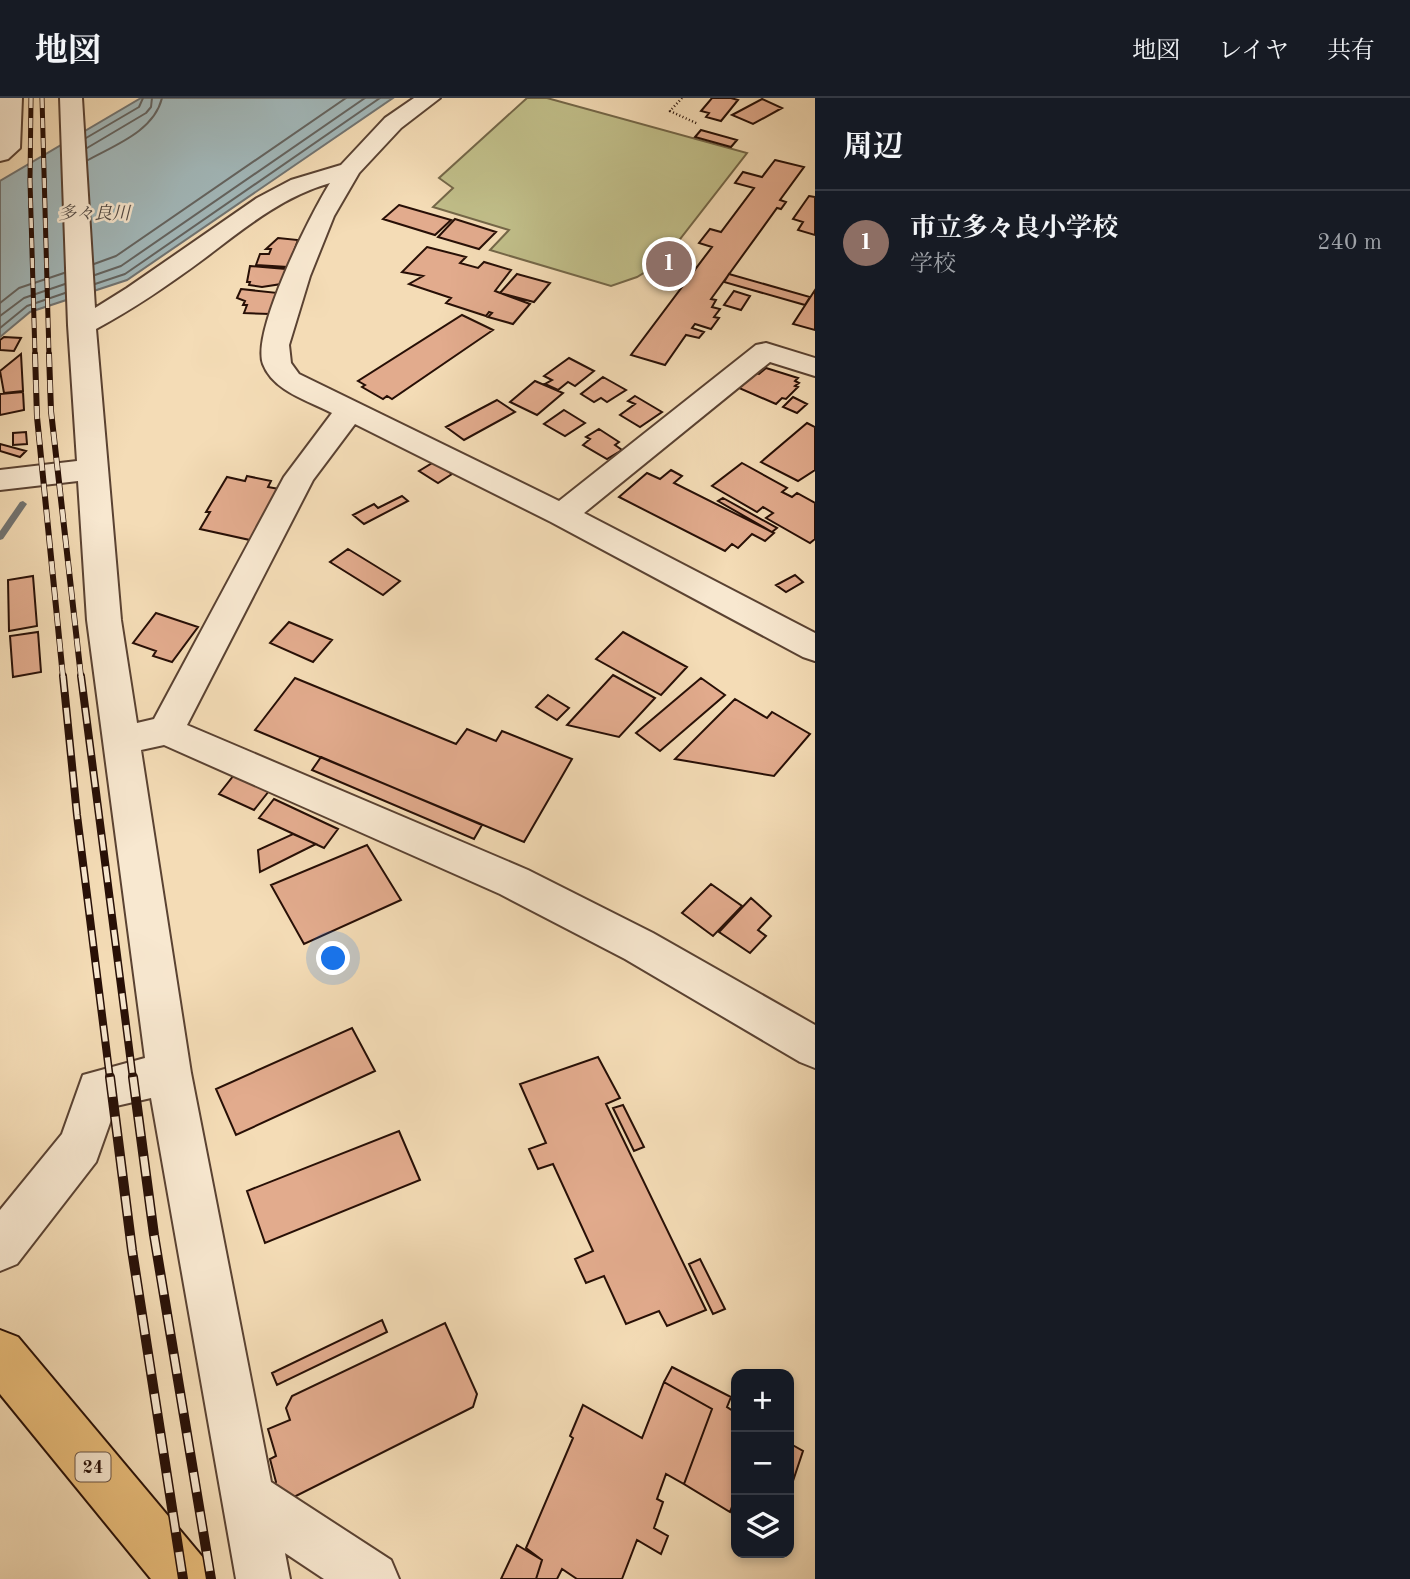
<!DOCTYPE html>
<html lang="ja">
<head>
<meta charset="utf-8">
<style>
  :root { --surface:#171b24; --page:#20242c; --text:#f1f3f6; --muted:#9ea1a6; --line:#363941; --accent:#c59692 }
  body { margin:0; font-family:"Old Standard TT","Noto Serif JP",serif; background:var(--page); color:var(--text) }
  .controls { position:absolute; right:21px; bottom:21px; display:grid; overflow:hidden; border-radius:14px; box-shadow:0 4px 10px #0003 }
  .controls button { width:63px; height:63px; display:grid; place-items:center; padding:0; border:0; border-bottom:2px solid var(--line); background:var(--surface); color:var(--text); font:35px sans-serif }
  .you { position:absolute; left:334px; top:861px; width:24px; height:24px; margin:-18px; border:5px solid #fff; border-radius:50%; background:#1a73e8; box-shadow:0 0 0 10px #1a73e833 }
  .badge { display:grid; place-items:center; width:46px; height:46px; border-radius:50%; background:var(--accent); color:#fff; font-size:23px; font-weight:700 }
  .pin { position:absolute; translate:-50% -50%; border:4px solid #fff; box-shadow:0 2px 7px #0006 }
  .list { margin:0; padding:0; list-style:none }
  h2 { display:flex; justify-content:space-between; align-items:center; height:91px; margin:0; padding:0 28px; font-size:30px }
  h2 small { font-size:23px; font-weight:400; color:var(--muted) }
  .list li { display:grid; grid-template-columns:46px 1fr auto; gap:21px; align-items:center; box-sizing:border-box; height:105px; padding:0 28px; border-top:2px solid var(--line) }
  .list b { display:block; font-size:26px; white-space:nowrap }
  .list p { margin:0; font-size:23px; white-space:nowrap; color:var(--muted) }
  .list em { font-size:23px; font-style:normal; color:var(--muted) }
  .icon { flex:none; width:38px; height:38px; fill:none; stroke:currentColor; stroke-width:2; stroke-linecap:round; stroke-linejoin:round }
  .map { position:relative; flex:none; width:815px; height:1481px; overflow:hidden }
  header { display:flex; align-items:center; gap:42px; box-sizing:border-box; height:98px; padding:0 35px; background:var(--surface); border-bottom:2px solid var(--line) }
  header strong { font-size:33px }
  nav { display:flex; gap:38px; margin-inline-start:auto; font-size:24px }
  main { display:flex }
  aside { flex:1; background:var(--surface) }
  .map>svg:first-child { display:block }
  .green { fill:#c1bf8a; stroke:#746748; stroke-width:2 }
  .water { fill:#a2b8ba; stroke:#717472; stroke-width:2 }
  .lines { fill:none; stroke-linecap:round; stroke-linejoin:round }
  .shore { stroke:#646460; stroke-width:2 }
  .stream { fill:#717472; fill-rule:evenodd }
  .building { fill:#e2ab8d; stroke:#270f06; stroke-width:2 }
  .minor-casing { stroke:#5a4232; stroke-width:4 }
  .major-casing { stroke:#270f06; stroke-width:4 }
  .path { stroke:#270f06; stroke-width:2.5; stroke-dasharray:1 2.5; stroke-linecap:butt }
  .minor { fill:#f8e8d0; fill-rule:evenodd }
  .major { fill:#eabe7b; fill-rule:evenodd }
  .rail-far3-casing { stroke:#270f06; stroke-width:5 }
  .rail-far2-casing { stroke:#270f06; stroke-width:6 }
  .rail-far1-casing { stroke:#270f06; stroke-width:8 }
  .rail-casing { stroke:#270f06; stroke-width:10 }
  .rail-far3 { stroke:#f8e8d0; stroke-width:3.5; stroke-dasharray:10; stroke-linecap:butt }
  .rail-far2 { stroke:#f8e8d0; stroke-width:4.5; stroke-dasharray:13; stroke-linecap:butt }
  .rail-far1 { stroke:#f8e8d0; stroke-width:5; stroke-dasharray:16; stroke-linecap:butt }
  .rail { stroke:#f8e8d0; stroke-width:7; stroke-dasharray:20; stroke-linecap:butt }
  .labels { text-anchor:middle; stroke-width:5; stroke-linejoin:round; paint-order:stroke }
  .far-water-label { font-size:18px; font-style:italic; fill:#524a45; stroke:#f8e8d0 }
  .shield { fill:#f8e8d0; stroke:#665043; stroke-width:2 }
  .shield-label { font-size:18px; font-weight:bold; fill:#270f06 }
</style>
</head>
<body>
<header>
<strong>地図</strong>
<nav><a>地図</a><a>レイヤ</a><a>共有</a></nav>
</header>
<main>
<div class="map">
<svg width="815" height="1481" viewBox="0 0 815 1481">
  <rect width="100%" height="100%" fill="#f4dcb6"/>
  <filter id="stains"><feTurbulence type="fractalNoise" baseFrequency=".00286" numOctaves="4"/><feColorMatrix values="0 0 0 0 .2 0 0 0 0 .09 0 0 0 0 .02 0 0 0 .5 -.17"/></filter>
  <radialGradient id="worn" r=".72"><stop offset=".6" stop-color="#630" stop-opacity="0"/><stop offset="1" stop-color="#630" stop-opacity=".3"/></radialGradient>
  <path class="green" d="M527,0H547L747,55L663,163L637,179L611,188L490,152L509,132L433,109L453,90L439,80Z"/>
  <path class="water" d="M141,0H393L127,182L30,214L0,239V83Z"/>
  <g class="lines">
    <path class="shore" d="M86,40L139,9L143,0
      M87,50L146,15L151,9L152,0
      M88,62C115,47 154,33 162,0
      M94,166L116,158L346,0
      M95,177L121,168L365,0
      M95,186L125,176L380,0
      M0,205L19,190L64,175
      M0,218L24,200L65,186
      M0,230L27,208L65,195"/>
    <path class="stream" d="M23,403L27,406L3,441L0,442V433L20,404Z"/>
  </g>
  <path class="building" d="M712,0H731L738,2L721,23L706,19L709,15L701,13Z
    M762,1L782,10L753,26L732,17Z
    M701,32L737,42L731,49L695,39Z
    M775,62L804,69L780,102L786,104L781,111L777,110L711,201L716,202L712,209L720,211L714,219L719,220L711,231L695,226L692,230L704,234L699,240L686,237L665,267L631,257L712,149L699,145L710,131L721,134L754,90L735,85L743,74L762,79Z
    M809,98L815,99V137L798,132L803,124L793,121Z
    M399,107L451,122L435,137L383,121Z
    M455,121L496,134L479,151L438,139Z
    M278,140L298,142L288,169L256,167L260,156H269L271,151H266Z
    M427,149L466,159L460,165L478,170L484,164L511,172L495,193L530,206L513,226L488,219L492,215L489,214L486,218L446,205L451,200L409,186L423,178L402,174Z
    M250,168L286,171L281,186L262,189L249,187L250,184H247Z
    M517,176L550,185L534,204L500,195Z
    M729,176L810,199L805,207L724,184Z
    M241,191L278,195L270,216L244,215L247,207H243L245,203L237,200Z
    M815,192V232L793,226Z
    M734,193L750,198L741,212L724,207Z
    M462,217L493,232L392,301L387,298L383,301L362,289L365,287L358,283Z
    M4,239L21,240L14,253L0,252V242Z
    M21,256L23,293L4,295L0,273Z
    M569,260L594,273L575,288L568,284L558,292L545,286L552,282L544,278Z
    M766,270L798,280L795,283L799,285L795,288L798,289L786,301L782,300L776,306L739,290L755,275L759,276Z
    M603,279L626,292L607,304L601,300L594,304L581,296Z
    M535,283L563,295L537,317L510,304Z
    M23,294L24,312L0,317V296Z
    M635,298L662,314L640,329L620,317L635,306L628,303Z
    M793,299L807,306L797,315L783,309Z
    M497,302L515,314L464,342L446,329Z
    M564,312L585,325L565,338L544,326Z
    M807,325L815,329V372L798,383L761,364Z
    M599,331L619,344L615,347L622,352L607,361L583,347L590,341L586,339Z
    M26,334L27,346L13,347V335Z
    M0,346L26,353L20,359L0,353Z
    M434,364L452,376L438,385L419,373Z
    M742,365L787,390L782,394L792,399L797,395L815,405V441L810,445L766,420L773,415L763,409L757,414L712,388Z
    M671,372L682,378L674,385L774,435L765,443L752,436L738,450L732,446L725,453L619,399L647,375L660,381Z
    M247,378L271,383L268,389L279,391L250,442L200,431L210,414H206L227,379L245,383Z
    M402,398L408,403L364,426L353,417L374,406L378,410Z
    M723,400L777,430L772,434L718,403Z
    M348,451L400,483L383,497L330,464Z
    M795,477L803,484L786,494L776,487Z
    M33,478L37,528L9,533L8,482Z
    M156,515L198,529L172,564L153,558L156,553L133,545Z
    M289,524L332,542L313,564L270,545Z
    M38,534L41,574L13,579L10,538Z
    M623,534L687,569L661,597L596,561Z
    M613,577L655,600L619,639L567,627Z
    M295,580L456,646L467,631L496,643L502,633L572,661L524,744L255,632Z
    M701,580L725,597L660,653L636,635Z
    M548,597L569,610L557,622L536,609Z
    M735,601L767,620L772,614L810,636L774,678L675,661Z
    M321,659L482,727L474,741L312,672Z
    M234,677L269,693L254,712L219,696Z
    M274,701L338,731L324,750L259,720Z
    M293,736L316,746L260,774L258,752Z
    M367,747L401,802L304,846L271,787Z
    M711,786L742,808L713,838L682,815Z
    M751,800L771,818L758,832L766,838L750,855L719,834Z
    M352,930L375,973L236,1037L216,991Z
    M598,959L620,1000L606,1006L706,1212L667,1228L659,1213L626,1226L604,1178L586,1185L575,1161L593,1153L553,1066L538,1071L529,1051L546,1045L520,986Z
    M623,1007L644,1049L634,1053L613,1010Z
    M399,1033L420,1082L265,1145L247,1093Z
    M700,1161L725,1211L713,1216L689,1166Z
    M382,1222L387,1234L277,1287L272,1275Z
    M445,1225L477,1296L473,1309L286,1403L274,1389L276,1384L270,1361L276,1358L268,1331L290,1322L286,1310L292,1298Z
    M672,1269L731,1299L727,1309L736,1315V1398L730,1414L684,1386L712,1311L664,1284Z
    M664,1284L712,1311L684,1386L666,1376L657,1401L663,1404L654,1430L668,1438L661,1456L637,1442L622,1481H577L562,1471L557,1481H536L542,1462L526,1450L573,1340L570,1338L583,1307L642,1340Z
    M789,1345L803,1353L789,1395Z
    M517,1447L542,1462L536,1481H501Z"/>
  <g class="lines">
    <defs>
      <path id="minor" d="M0,0H22L20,50L8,61L0,63Z
        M60,0H82L95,210L127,190L257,100L291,82L341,67L385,20L414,0H440L401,30L359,75L334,118L310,178L289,247L291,265L299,276L559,403L756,247L766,245L815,260V278L770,264L584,415L815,535V563L803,559L551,424L355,326L313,382L187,627L528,772L653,835L815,927V970L800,964L625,861L500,796L164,647L141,652L191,975L271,1384L391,1462L399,1481H324L285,1455L290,1481H236L151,1000L116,1008L96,1064L17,1166L0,1173V1112L62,1036L83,977L145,960L87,522L78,383L0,392V372L77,363L68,227ZM330,85C311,115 251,234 263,266C273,293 309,303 332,315L284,379L154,621L137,625L121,522L96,231C135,210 170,186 205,160C243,131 283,98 330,85Z"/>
      <path id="major" d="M0,1232L18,1239L205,1462L213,1481H151L0,1296Z"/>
    </defs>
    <use href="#minor" class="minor-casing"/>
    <use href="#major" class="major-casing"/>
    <path class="path" d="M682,0L670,13L698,26"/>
    <use href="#minor" class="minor"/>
    <use href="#major" class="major"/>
    <defs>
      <path id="rail-far3" d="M31,0L30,83L35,258
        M42,0L49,258"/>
      <path id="rail-far2" d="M35,256L37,319L63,579
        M49,256L51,313L81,579"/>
      <path id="rail-far1" d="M63,578L77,717L110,981
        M81,578L133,981"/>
      <path id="rail" d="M110,979L132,1152L183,1481
        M133,979L154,1137L211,1481"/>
    </defs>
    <use href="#rail-far3" class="rail-far3-casing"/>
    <use href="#rail-far2" class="rail-far2-casing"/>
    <use href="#rail-far1" class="rail-far1-casing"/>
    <use href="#rail" class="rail-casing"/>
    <use href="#rail-far3" class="rail-far3"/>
    <use href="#rail-far2" class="rail-far2"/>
    <use href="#rail-far1" class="rail-far1"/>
    <use href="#rail" class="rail"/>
  </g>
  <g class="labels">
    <g class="far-water-label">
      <text x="94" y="121">多々良川</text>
    </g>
    <rect class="shield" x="75.5" y="1354.5" width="35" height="29" rx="5"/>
    <g class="shield-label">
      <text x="93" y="1375">24</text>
    </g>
  </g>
  <rect width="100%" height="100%" filter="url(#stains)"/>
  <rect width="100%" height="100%" fill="url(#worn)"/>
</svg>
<div class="controls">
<button>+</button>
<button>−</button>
<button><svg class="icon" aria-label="layers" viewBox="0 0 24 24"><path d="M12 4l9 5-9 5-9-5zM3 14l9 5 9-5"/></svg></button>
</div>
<div class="you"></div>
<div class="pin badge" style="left:669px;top:166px;background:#8d6e63">1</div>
</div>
<aside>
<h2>周辺<small></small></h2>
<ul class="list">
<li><span class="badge" style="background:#8d6e63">1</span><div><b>市立多々良小学校</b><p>学校</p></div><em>240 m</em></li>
</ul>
</aside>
</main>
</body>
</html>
